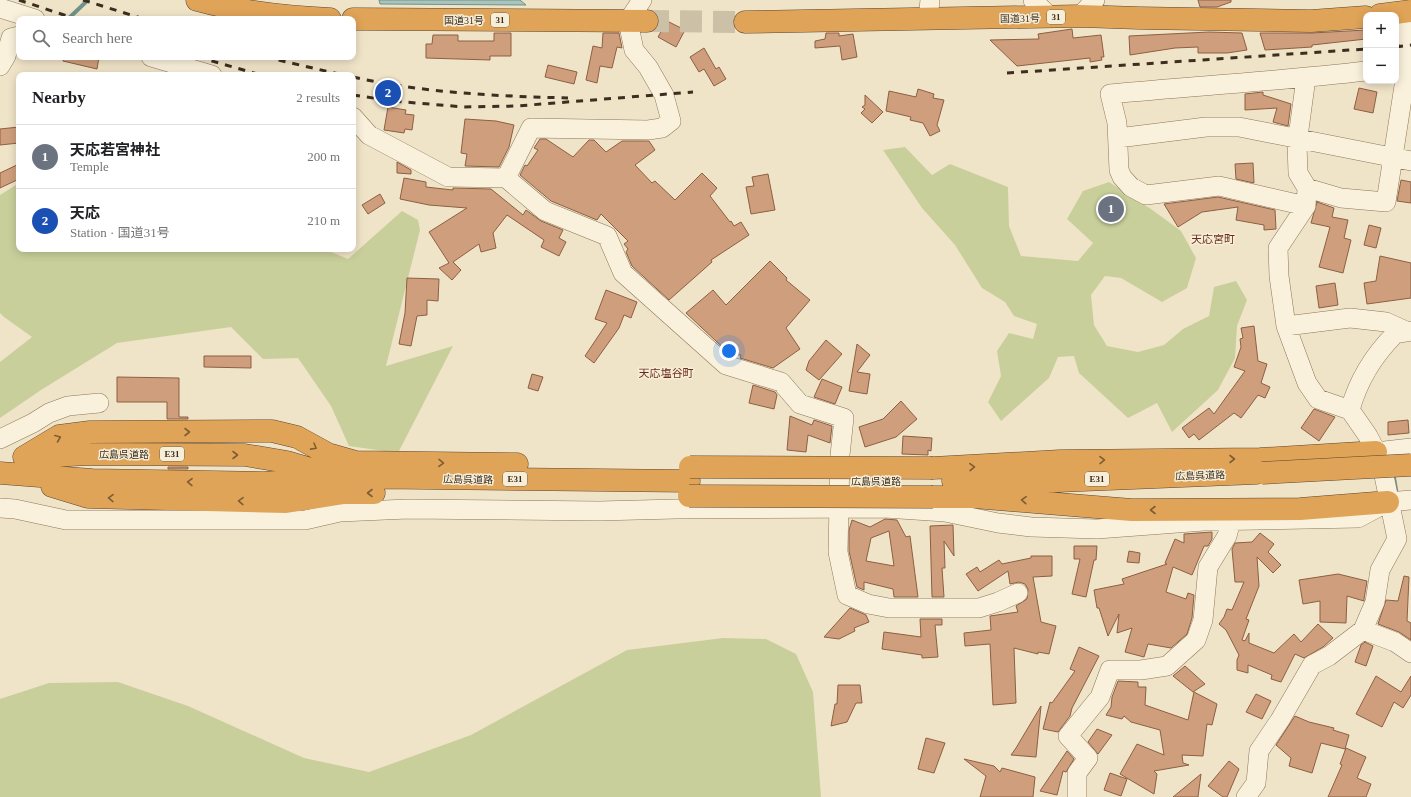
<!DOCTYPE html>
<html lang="en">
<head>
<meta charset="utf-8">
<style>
  :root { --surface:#fff; --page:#f6f6f6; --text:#202124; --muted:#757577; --line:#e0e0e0; --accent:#0f766e }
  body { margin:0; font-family:"Times New Roman","Noto Sans JP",serif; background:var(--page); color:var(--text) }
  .controls { position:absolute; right:12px; top:12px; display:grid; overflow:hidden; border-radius:8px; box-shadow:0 2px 10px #0003 }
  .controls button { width:36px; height:36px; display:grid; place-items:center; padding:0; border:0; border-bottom:1px solid var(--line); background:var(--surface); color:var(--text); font:20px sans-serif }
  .you { position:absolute; left:729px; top:351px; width:14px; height:14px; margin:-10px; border:3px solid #fff; border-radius:50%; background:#1a73e8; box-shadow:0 0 0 6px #1a73e833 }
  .badge { display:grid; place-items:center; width:26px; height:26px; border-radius:50%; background:var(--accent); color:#fff; font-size:13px; font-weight:700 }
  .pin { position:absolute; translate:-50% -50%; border:2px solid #fff; box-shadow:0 1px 4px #0006 }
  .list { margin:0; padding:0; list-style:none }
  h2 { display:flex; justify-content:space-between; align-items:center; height:52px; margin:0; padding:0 16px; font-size:17px }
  h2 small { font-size:13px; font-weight:400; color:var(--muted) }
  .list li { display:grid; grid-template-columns:26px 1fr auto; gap:12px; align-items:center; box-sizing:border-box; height:64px; padding:0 16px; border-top:1px solid var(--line) }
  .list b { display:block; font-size:15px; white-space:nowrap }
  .list p { margin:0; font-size:13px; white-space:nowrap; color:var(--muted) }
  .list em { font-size:13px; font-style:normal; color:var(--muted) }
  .icon { flex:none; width:22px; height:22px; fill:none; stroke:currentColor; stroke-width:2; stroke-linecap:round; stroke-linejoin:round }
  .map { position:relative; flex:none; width:1411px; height:797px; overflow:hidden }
  .search { position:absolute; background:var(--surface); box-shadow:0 2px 10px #0003; left:16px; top:16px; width:340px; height:44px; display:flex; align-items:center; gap:10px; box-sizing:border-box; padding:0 14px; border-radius:8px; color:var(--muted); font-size:15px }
  .panel { position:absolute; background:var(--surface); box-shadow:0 2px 10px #0003; left:16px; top:72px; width:340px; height:180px; border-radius:8px }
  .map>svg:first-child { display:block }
  .green { fill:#c9cf9b }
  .water { fill:#a9c4bc; stroke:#6f938a }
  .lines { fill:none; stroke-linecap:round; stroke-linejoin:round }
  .stream { stroke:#6f938a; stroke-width:4 }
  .building { fill:#cf9f7d; stroke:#8d5f41; fill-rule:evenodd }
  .highway-tunnel { stroke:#ccc0a6; stroke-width:22; stroke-dasharray:22 11; stroke-linecap:butt }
  .minor-casing { stroke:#8d765c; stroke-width:20 }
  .highway-casing { stroke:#5b4430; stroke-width:23 }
  .minor { stroke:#faf1dc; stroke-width:19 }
  .highway { stroke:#e0a458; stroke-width:22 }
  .rail { stroke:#3d2e20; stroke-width:3; stroke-dasharray:7 7; stroke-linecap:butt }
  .highway-bridge-casing { stroke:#5b4430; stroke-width:23; stroke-linecap:butt }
  .highway-bridge { stroke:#e0a458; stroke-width:22 }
  .oneway { stroke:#7e5d36 }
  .labels { text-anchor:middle; stroke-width:3; stroke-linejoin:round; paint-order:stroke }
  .shield { fill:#f7eed8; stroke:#756857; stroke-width:1 }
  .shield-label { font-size:9px; font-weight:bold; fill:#3d2e20 }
  .street-label { font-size:10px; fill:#3d2e20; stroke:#f7eed8 }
  .neighbourhood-label { font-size:11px; fill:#6b2e1e; stroke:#f7eed8 }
</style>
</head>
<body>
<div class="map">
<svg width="1411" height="797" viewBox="0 0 1411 797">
  <rect width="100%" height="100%" fill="#f0e4c8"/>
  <path class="green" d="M905,147L932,175L950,164L1008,187L1009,226L1021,256L1078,261L1093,243L1067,219L1083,191L1109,182L1151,209L1181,231L1196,258L1187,288L1162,302L1121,278L1105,276L1091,295L1094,325L1107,346L1138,352L1164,345L1183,329L1209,316L1214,287L1236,281L1247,300L1237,326L1235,358L1218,390L1172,432L1157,403L1128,418L1079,373L1074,356L1058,357L1049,378L1001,421L988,402L1001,376L997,351L1009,333L1033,339L1037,324L1014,316L1005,302L982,288L955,245L922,208L883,150Z
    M19,183V249H324L348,259L402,211L418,220L420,230L386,366L453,346L398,453L349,446L331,406L298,358L263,359L231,327L117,343L41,390L0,418V362L32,337L4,317L0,313V195Z
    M723,638L766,639L796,654L813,692L821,797H0V699L49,683L118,682L188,706L304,758L369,772L471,735L627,650Z"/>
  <path class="water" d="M379,0H520L526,5L380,4Z"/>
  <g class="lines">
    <path class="stream" d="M68,19L88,0
      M1393,472L1397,495"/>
  </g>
  <path class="building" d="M1198,0H1231V2L1217,7H1200Z
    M667,21L685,30L676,47L658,37Z
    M1072,29L1073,38L1101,35L1104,57H1101L1102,60L1090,62V58L1017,66L990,40L1039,39L1038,34Z
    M1366,30V39L1312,45V47L1265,50L1260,33H1312Z
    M1209,32L1242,33L1247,50L1227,53H1198V47L1175,48L1130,55L1129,36Z
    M494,33H511V56H490V60L426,58V44H432L433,35H458V41H494Z
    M603,33H619L622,48L617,47L612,68L600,66L597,83L586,80L593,46L602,48Z
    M826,33H839V36L853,34L857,57L842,60L840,46L815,48V41L825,39Z
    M704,48L716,69L719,67L726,79L714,86L704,69L699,72L690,57Z
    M64,57H99L97,69L63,61Z
    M548,65L577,72L574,84L545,77Z
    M1359,88L1377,92L1373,113L1354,109Z
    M918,89L934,94L933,98L944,100L937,125L940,131L930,136L923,123L910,120L911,117L886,111L889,91L916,97Z
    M1263,92V95L1291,104L1288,126L1273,122L1277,108L1245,110V94Z
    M865,95L883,112L872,123L861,113L865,109L862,107L865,105Z
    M388,107L406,110L405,114L414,115L412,130L405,129L404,133L384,130Z
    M465,119L496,121L514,125L509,147L499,167L465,166L467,154L461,153Z
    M19,127V143L0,145V129Z
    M540,139H546L573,157L589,140H594L606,152L622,141H649L655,150L635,165L652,183L655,181L675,200L702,173L717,188L710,196L730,222L731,221L734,226L741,222L749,235L711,260L712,262L669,300L632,266L626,252L628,249L624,244L628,241L601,214L597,220L551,201L520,175L525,165L527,166L538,150L534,148Z
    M397,162L411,170V174L397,173Z
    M1253,163L1254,183L1236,179L1235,164Z
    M19,164V179L0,188V173Z
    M768,174L775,210L751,214L746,187L754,186L752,177Z
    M404,178L426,182V187L453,190V188L491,189L523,215L526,210L541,221L563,230L559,238L566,242L559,256L541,247L544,240L507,215L493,233L496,248L481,252L479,244L453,262L461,270L452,280L439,268L449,263L429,232L467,208L429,205L400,199Z
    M1401,180L1411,182V203L1397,201Z
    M380,194L385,203L368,214L362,205Z
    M1218,197L1275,210L1276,229L1264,230V225L1236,220L1238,207L1202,212L1178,227L1164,204Z
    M1317,202L1334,208L1332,217L1348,220L1344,238L1351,240L1343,273L1319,267L1330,227L1311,223Z
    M1369,225L1381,228L1376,248L1364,245Z
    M1380,256L1411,263V298L1367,304L1364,283L1376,281Z
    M770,261L787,278L786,280L810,300L786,328L800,349L773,368L740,358L741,355H731L686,313L713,290L726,305Z
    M407,278L439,279L438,301L427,300V315L417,316L411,346L399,344L405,313Z
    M1335,283L1338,305L1319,308L1316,286Z
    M606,290L637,302L631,318L624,315L619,328L594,363L585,356L607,323L595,319Z
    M1254,326L1258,361L1267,364L1261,383L1270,387L1265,398L1258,395L1241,418L1234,413L1199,440L1194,434L1189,438L1182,428L1209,408L1214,414L1245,371L1234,367L1241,347L1240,339L1243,338L1241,328Z
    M826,340L842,354L819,380L806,370L809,361Z
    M857,344L870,355L857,372L870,374L867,394L849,391Z
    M204,356H251V368L204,367Z
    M532,374L543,377L538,391L528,388Z
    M117,377L179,378V417H188V419H167V402H117Z
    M822,379L842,387L835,404L814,397Z
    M753,385L775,392L777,395L774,409L749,403Z
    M901,401L917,419L896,437L865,447L859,427L883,419Z
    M1314,409L1335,417L1319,441L1301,428Z
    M790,416L812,425L814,420L832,426L830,443L808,435L806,452L787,450Z
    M1408,420L1409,433L1388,435V422Z
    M903,436L932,438L931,451L928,450V455L902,454Z
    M168,467H188V469H168Z
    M885,519L897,520L906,537L910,536L918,597H894L893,589L864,582V590L857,587L849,551V530L852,520L870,527ZM889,531L894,566L866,561L871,538Z
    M953,525L954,556L944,541L945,568H942L944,597H932L930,526Z
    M1212,532V539L1208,546H1204L1192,575L1173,567L1166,592L1186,599L1188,593L1194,595L1192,618L1187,634L1171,648L1148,644L1144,657L1125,652L1132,628L1117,633L1119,614L1108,636L1099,608H1097L1094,590L1124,584L1122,579L1167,564L1165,563L1175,539L1184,543V534Z
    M1260,533L1274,544L1268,552L1281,565L1273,573L1257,557L1259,586L1246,619L1249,620L1242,640L1245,641L1249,633V643L1274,653L1294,634L1301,642L1318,624L1333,638L1323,647L1304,658L1295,654L1281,682L1271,679L1272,675L1248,665V673L1237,670V660L1239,655L1226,630L1219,624L1224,617L1227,609L1232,610L1244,582H1235L1232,549L1235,543L1252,542Z
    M1074,546H1097L1096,560H1094L1086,597L1072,594L1080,559H1074Z
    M1129,551L1140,553L1139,563L1127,562Z
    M1031,556H1052V576L1033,577L1041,622L1056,626L1049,654L1038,652V654L1014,648L1016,703L993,705L990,644L965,646L964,633L991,630L990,616L1018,612L1016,606L1027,599L1028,589L1025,584L1019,582L1010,584L1008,571L978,591L966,574L977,567L980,572L999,560L1002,564L1031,558Z
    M1338,574L1367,581L1364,599V601L1347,596L1346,623L1320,622V601L1303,604L1299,580Z
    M1404,576L1409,577L1407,621L1411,623V640L1399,632L1378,624L1386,600L1398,601Z
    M850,608L866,615L869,622L854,628L855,631L839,639L824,637Z
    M920,619H942V625H935L938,657L922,658V655L882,649L884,632L921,637Z
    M1365,642L1373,646L1366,666L1355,662L1361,645Z
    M1079,647L1099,656L1072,708L1070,716L1058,732L1043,729L1050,702L1052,703L1075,671L1070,669Z
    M1185,666L1205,684L1193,692L1173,676Z
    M1376,676L1401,692L1411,676V695L1403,708L1394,702L1382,727L1356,714Z
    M1118,681L1138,682V687H1146L1145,705L1188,720L1194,692L1217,704L1212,725L1207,724L1203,756L1182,755L1183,763L1189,765L1154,771L1157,774L1154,794L1120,774L1137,744L1164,755L1160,730L1131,722L1124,716L1122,719L1106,715L1111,707L1112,697Z
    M838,685H860L862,703H856L847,722L831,726L835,704H837Z
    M1256,694L1271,701L1262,719L1246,712Z
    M1041,706L1036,757L1011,755L1016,748Z
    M1295,716L1309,722L1334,728L1333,730L1349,735L1345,749L1321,743L1312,773L1289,766L1291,758L1276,745Z
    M1097,729L1112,735L1098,754L1088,742Z
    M926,738L945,743L934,773L918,769Z
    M1346,748L1366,757L1357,778L1371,784L1366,797H1328L1342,765L1340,764Z
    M1067,751L1074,759L1066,772L1063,771L1057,795L1040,791Z
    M964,759L994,766L1000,772L1002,768L1035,777L1033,797H980L986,776Z
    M1229,761L1239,769L1227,797H1223L1208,786Z
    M1110,773L1127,779L1121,796L1104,790Z
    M1201,774L1198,797H1173Z"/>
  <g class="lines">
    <path class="highway-tunnel" d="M647,21L745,22"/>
    <defs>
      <path id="minor" d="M1033,0L1050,17
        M0,8L35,19
        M1404,12V36
        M1080,16L1095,0
        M928,19L930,0
        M151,57L212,75
        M0,66L6,56L11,38L19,36
        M353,117L369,135L448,177L506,178L545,211L607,236L623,273L726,365L781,382L800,404L844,418L840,455L838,552L847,595L868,604L889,608H979L998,602L1018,593
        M1118,138L1206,127H1239L1411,161
        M506,178L531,128L648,130L662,128L671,121L664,95L648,67L634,50L628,21L642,0
        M1307,188L1341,198L1386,202L1408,60L1407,51
        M1306,206L1219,186L1146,195L1131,187L1122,177L1119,170L1117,123L1110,94C1195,86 1281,81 1366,71
        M1286,326L1350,318L1386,322L1406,331
        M1350,410C1358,381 1373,356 1395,334L1411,331
        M0,439L33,423L49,413L68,406L99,403
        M1376,452L1411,448
        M0,508L15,509L66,520H305L340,512L408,509L599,511L676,509L885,508L945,512L998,523L1031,527L1097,529L1204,521L1358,518L1388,502L1411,500
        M1363,630L1395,642L1411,653
        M1077,797V773L1088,758L1068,736L1100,697L1110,670H1141L1167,666L1196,640L1203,620L1208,567L1227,536L1231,521
        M1246,797L1256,783L1259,751L1280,720L1312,665L1329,656L1363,630L1375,602L1380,570L1397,539L1381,461L1368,436L1350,410L1318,399L1307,383L1286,326L1279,276L1278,248L1306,206L1307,188L1298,173L1297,144L1306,78"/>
      <path id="highway" d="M197,0C240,12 285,17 330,19
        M1380,15L1411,11
        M353,19L647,21
        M745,22L1080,16L1139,18L1311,21L1366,17
        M24,457L59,436L90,432L272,431L297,437L328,454L356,462L517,464
        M27,457L90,454L245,455L287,462L328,474
        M933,468L1060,461L1260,459L1376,452
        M0,473L92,480L264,483L341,477L689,481
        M953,481L1033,482L1256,473
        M52,486L88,497L286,502L344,493H374
        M933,497H974L1132,510L1300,509L1388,502"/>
    </defs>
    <use href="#minor" class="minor-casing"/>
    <use href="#highway" class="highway-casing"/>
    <use href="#minor" class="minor"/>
    <use href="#highway" class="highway"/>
    <path class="rail" d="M19,0L76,19
      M83,0L144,19
      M1396,47L1411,45
      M198,57L261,75
      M265,57L343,75
      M1007,73L1366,49
      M353,77C425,93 494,96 568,98
      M353,95L393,101L464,107L517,106L693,92"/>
    <defs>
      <path id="highway-bridge" d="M690,467L933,468
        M1262,473L1411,465
        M689,496L933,497"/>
    </defs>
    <use href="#highway-bridge" class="highway-bridge-casing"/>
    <use href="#highway-bridge" class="highway-bridge"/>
  </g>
  <defs><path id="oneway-chevron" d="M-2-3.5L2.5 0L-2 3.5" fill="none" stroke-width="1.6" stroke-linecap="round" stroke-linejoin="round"/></defs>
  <g class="oneway">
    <use href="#oneway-chevron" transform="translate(187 432)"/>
    <use href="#oneway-chevron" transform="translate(58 438) rotate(-22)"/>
    <use href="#oneway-chevron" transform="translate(314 447) rotate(29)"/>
    <use href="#oneway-chevron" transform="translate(235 455)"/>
    <use href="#oneway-chevron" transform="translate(1232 459)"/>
    <use href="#oneway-chevron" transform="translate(1102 460) rotate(-1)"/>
    <use href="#oneway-chevron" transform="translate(441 463) rotate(1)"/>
    <use href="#oneway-chevron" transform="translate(972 467) rotate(-2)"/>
    <use href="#oneway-chevron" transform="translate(190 482) rotate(-179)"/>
    <use href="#oneway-chevron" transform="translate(370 493) rotate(-180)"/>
    <use href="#oneway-chevron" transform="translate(111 498) rotate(-179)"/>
    <use href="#oneway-chevron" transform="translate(1024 500) rotate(-176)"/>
    <use href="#oneway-chevron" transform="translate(241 501) rotate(-178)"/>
    <use href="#oneway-chevron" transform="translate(1153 510) rotate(-180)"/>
  </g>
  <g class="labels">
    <g class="shield">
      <rect x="1047" y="10" width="18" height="14" rx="3"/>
      <rect x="491" y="13" width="18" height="14" rx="3"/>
      <rect x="160" y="447" width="24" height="14" rx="3"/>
      <rect x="503" y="472" width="24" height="14" rx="3"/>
      <rect x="1085" y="472" width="24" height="14" rx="3"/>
    </g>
    <g class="shield-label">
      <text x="1056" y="20">31</text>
      <text x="500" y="23">31</text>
      <text x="172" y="457">E31</text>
      <text x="515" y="482">E31</text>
      <text x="1097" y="482">E31</text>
    </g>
    <g class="street-label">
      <text transform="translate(1020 18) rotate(-1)" y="4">国道31号</text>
      <text x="464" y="24">国道31号</text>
      <text x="124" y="458">広島呉道路</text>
      <text transform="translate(1200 475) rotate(-2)" y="4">広島呉道路</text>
      <text transform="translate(468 479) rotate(1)" y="4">広島呉道路</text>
      <text x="876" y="485">広島呉道路</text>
    </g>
    <g class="neighbourhood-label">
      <text x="1213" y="243">天応宮町</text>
      <text x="666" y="377">天応塩谷町</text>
    </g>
  </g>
</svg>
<div class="controls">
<button>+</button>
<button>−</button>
</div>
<div class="you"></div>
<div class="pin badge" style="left:1111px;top:209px;background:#6b7280">1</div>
<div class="pin badge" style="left:388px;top:93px;background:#1a4fb4">2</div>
<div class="search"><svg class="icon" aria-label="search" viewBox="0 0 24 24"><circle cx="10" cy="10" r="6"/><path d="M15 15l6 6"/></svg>Search here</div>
<section class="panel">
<h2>Nearby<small>2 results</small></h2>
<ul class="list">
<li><span class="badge" style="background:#6b7280">1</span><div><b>天応若宮神社</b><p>Temple</p></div><em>200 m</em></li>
<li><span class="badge" style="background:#1a4fb4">2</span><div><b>天応</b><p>Station · 国道31号</p></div><em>210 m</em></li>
</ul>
</section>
</div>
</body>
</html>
